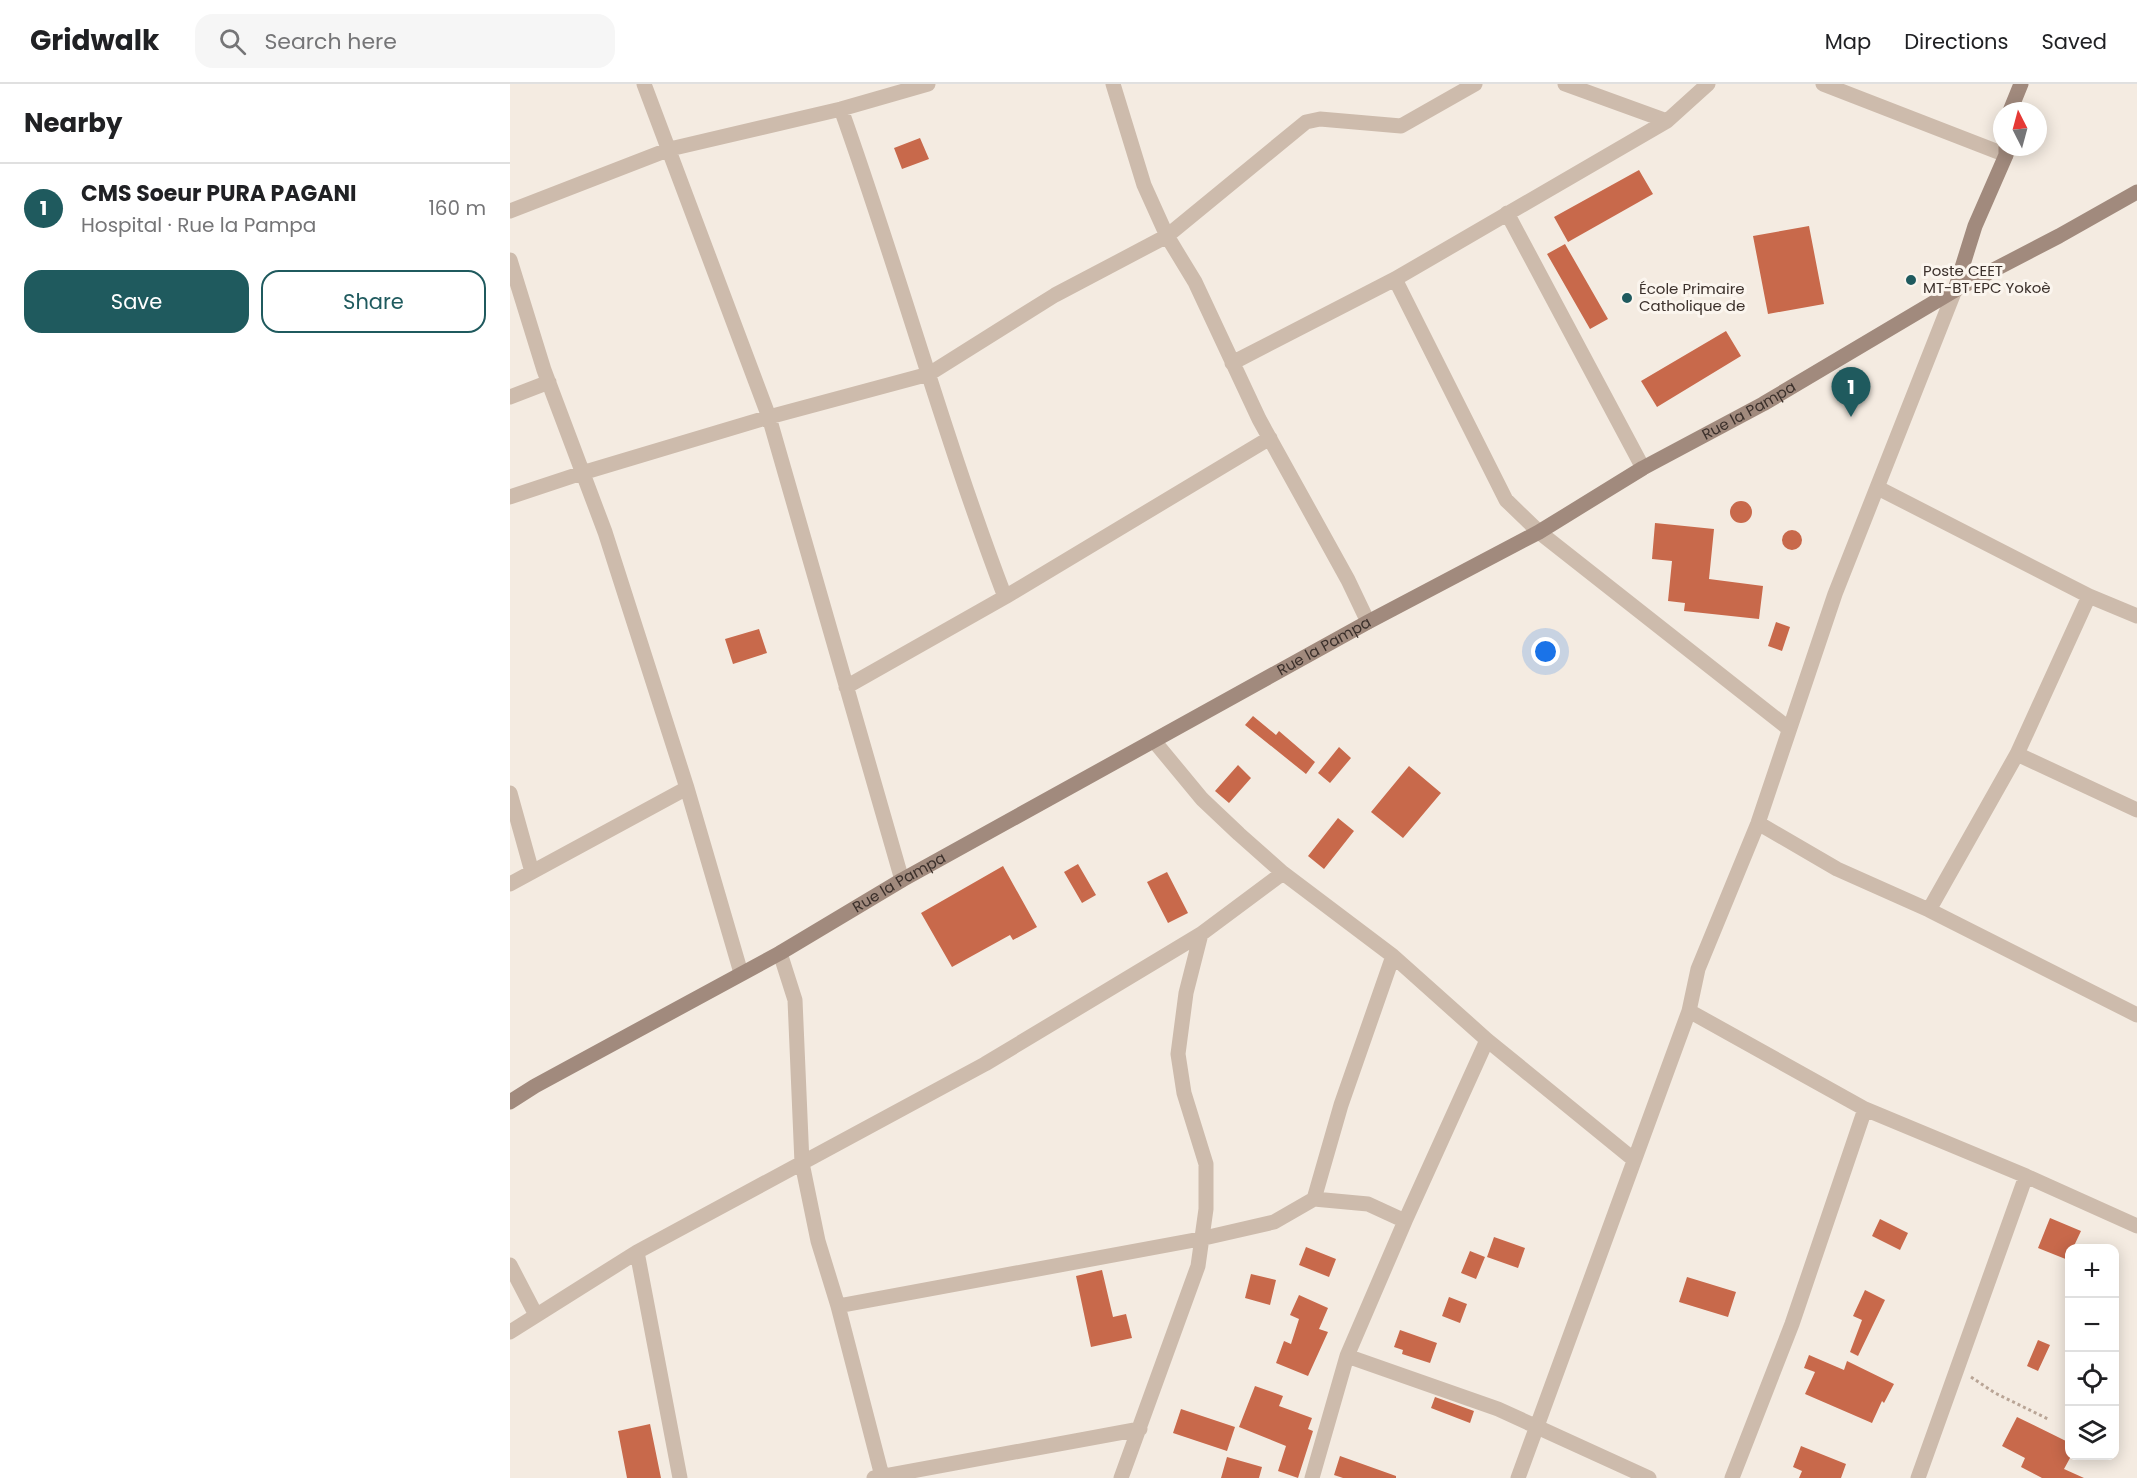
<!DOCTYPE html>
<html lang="en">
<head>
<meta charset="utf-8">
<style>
  :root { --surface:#fff; --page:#f6f6f6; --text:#202124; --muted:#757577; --line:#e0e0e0; --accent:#1f5a5e }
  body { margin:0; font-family:Poppins,sans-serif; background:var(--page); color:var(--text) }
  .controls { position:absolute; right:18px; bottom:18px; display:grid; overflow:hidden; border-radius:12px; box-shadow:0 3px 15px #0003 }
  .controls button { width:54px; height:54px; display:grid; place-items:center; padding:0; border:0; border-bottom:2px solid var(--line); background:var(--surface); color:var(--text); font:30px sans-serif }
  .compass { position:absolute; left:1483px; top:18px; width:54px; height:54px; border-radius:50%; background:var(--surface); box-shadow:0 3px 15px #0003; rotate:354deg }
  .you { position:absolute; left:1036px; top:568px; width:21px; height:21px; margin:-15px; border:4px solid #fff; border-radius:50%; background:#1a73e8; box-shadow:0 0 0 9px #1a73e833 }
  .badge { display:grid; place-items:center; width:39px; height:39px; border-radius:50%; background:var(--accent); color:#fff; font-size:20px; font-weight:700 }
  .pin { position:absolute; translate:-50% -50px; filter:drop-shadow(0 2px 3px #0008) }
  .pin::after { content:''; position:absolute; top:32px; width:21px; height:18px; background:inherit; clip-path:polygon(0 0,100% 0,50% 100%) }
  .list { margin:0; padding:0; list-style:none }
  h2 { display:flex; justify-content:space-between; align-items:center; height:78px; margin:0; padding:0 24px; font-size:26px }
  h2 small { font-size:20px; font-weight:400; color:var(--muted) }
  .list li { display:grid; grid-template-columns:39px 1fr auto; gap:18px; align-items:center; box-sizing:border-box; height:90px; padding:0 24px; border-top:2px solid var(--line) }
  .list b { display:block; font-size:22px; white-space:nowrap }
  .list p { margin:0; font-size:20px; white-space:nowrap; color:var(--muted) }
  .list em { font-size:20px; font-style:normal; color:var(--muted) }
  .actions { display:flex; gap:12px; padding:18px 24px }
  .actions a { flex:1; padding:14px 0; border:2px solid var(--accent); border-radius:18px; text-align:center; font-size:21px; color:var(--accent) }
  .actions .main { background:var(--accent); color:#fff }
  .icon { flex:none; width:33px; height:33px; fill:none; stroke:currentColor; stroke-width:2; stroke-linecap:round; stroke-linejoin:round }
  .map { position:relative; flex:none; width:1627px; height:1394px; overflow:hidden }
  header { display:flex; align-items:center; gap:36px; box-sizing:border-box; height:84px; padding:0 30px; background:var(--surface); border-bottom:2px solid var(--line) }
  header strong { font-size:28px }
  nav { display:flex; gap:33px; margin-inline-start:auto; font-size:21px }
  .search { width:420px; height:54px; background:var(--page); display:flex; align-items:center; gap:15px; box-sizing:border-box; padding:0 21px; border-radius:18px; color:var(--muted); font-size:22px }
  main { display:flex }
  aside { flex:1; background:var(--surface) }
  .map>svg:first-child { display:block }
  .building { fill:#c8694b }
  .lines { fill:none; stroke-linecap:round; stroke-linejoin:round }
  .path { stroke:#b9a596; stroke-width:3; stroke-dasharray:3 3; stroke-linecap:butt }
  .street { stroke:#cdbbac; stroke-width:15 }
  .secondary { stroke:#a18a7d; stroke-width:15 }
  .poi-dot { fill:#1f5a5e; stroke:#fbf5ee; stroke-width:2 }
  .labels { text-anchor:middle; stroke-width:6; stroke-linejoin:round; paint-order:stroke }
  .poi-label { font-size:15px; fill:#3b302b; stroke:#fbf5ee; text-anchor:start }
  .street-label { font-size:15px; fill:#3b302b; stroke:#fbf5ee }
</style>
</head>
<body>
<header>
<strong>Gridwalk</strong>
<div class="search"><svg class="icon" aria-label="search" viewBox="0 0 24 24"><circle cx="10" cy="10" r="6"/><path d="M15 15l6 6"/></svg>Search here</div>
<nav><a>Map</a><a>Directions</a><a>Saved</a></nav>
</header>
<main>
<aside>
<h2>Nearby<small></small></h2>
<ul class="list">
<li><span class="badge">1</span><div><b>CMS Soeur PURA PAGANI</b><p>Hospital · Rue la Pampa</p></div><em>160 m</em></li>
</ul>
<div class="actions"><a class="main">Save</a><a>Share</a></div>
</aside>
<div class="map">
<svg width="1627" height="1394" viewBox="0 0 1627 1394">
  <rect width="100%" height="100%" fill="#f4ebe1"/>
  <path class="building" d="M410,54L419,75L392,85L384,64Z
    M1129,86L1143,110L1058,158L1044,133Z
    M1299,142L1314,220L1258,230L1243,152Z
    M1055,160L1098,235L1080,245L1037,170Z
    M1216,247L1231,272L1147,323L1131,297Z
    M1220 428a11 11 0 1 1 22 0a11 11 0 1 1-22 0Z
    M1145,439L1204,445L1199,495L1253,502L1249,535L1174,527L1175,519L1158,517L1162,477L1142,475Z
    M1272 456a10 10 0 1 1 20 0a10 10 0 1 1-20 0Z
    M1266,538L1280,543L1272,567L1258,562Z
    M249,545L257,569L223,580L215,555Z
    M743,632L766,651L769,647L805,678L796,690L735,641Z
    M829,663L841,674L820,699L808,689Z
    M728,681L741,694L719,719L705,707Z
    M899,682L931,709L893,754L861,728Z
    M828,734L844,747L814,785L798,772Z
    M568,780L586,811L572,819L554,788Z
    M493,782L527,843L503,856L500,851L442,883L411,829Z
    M657,788L678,829L658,839L637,798Z
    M1540,1134L1571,1147L1563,1164H1560L1558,1176L1528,1164Z
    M1370,1135L1398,1149L1390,1166L1362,1152Z
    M984,1153L1015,1164L1008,1184L977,1173Z
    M796,1163L826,1175L819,1193L789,1181Z
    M960,1167L975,1173L966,1195L951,1189Z
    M592,1186L603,1233L616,1230L622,1254L581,1263L566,1192Z
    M741,1190L766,1196L760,1221L735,1214Z
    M1177,1193L1226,1208L1218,1233L1169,1218Z
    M1355,1206L1375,1216L1348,1272L1340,1268L1352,1236L1343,1232Z
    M789,1211L818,1224L809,1245L818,1248L798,1292L766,1279L774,1257L781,1260L789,1235L780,1231Z
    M939,1213L957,1220L950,1239L932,1232Z
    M890,1246L927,1259L920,1279L892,1270L893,1266L884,1263Z
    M1528,1256L1540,1261L1528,1287L1517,1282Z
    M1299,1271L1334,1286L1337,1277L1384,1300L1374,1319L1372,1317L1362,1339L1295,1310L1305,1288L1294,1284Z
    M745,1302L773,1312L769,1322L802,1334L798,1345L803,1347L788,1394L768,1387L776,1362L729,1343Z
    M925,1313L964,1327L960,1339L921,1324Z
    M671,1325L725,1343L717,1367L663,1349Z
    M1507,1333L1560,1359V1374L1554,1385L1574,1394H1532L1511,1383L1515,1374L1492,1362Z
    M140,1340L151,1394H117L108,1347Z
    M1291,1362L1336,1380L1331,1394H1289L1292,1387L1283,1383Z
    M830,1372L886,1392V1394H833L824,1391Z
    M717,1373L752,1383L749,1394H711Z"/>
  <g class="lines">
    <path class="path" d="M1461,1293L1485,1309L1538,1335"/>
    <path class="street" d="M134,0L259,333L392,796
      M603,0L634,101L657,152L685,198L749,335L838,496L858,538
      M1055,0L1157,37
      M1313,0L1496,71
      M331,25C389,187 434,353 495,513
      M0,127L160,65L331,25L418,0
      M997,129L1133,384
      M0,176L34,286L95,448L177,704L0,800
      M885,195L996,416L1029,448L1278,644
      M722,279L885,195L1157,37L1198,0
      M0,313L39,298
      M1368,404L1579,512L1507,670L1419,826
      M0,413L72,389L259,333L419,290L545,211L657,152L796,38L810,35L891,42L965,0
      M1579,512L1627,532
      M336,603L495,513L760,354
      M644,657L692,715L729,750L773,789L883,872L977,956L1123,1075
      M1507,670L1627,726
      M177,704L231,889
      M0,709L22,788
      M1248,739L1327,785L1419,826L1627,931
      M270,869L285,916L292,1079L308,1157L328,1222L372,1392
      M1179,927L1355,1025L1516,1092
      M804,1115L831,1021L883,872
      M895,1137L977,956
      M127,1168L170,1394
      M0,1181L26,1231
      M328,1222L690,1155L764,1138L804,1115L858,1120L895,1137L837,1272
      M0,1248L127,1168L475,980L691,850L773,789
      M364,1394L630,1345
      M611,1394L688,1182L696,1125V1080L674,1009L668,970L676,909L691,850
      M802,1394L837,1272L988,1325L1139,1394
      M1008,1394L1179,927L1188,885L1248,739L1325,510L1445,206
      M1222,1394L1282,1240L1355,1025
      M1408,1394L1516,1092L1627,1142"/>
    <g class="secondary">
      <path d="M1500,27L1511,0"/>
      <path d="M1445,206L1465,142L1496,71V63"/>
      <path id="s1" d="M0,1018L25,1002L270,869L392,796L858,538L1029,448L1133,384L1253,320L1445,206L1549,152L1627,108"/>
    </g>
  </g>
  <g class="poi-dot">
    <circle cx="1401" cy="196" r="6"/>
    <circle cx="1117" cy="214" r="6"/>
  </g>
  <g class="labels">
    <g class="poi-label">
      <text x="1413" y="192">Poste CEET<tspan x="1413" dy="17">MT-BT EPC Yokoè</tspan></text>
      <text x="1129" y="210">École Primaire<tspan x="1129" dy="17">Catholique de</tspan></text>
    </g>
    <g class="street-label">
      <text dy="5" stroke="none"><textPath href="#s1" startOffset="1419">Rue la Pampa</textPath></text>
      <text dy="5" stroke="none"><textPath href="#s1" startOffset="933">Rue la Pampa</textPath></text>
      <text dy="5" stroke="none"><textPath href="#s1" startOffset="447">Rue la Pampa</textPath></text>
    </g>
  </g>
</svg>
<div class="controls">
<button>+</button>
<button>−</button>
<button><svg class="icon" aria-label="locate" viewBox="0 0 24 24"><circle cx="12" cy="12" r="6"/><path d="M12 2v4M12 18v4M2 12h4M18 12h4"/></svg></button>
<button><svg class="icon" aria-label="layers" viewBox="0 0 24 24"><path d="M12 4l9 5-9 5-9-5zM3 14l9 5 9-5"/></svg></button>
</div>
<svg class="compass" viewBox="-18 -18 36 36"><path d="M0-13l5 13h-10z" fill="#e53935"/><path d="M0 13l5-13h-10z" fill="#757577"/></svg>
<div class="you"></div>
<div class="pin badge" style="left:1341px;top:333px">1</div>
</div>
</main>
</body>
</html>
